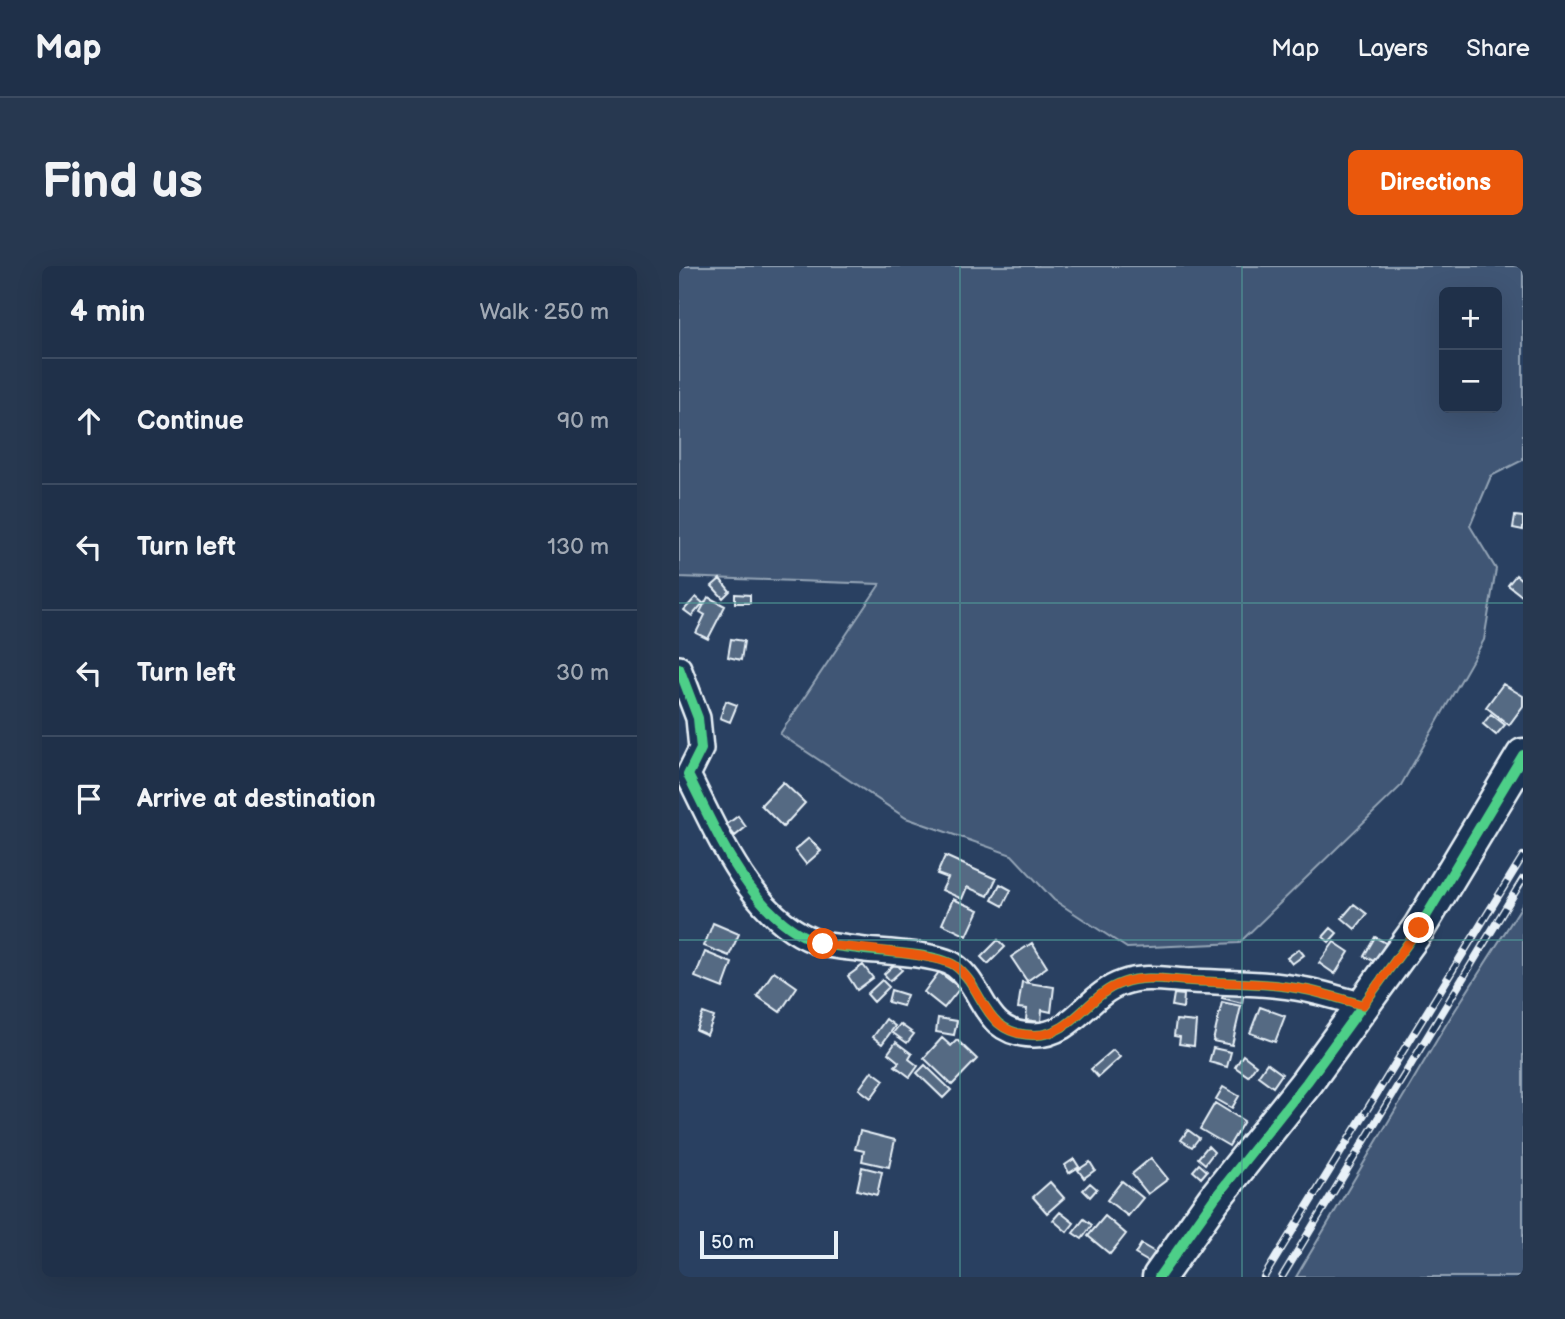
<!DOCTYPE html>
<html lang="en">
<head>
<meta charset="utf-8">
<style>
  :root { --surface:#1f3049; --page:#273850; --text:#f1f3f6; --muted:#a1a9b4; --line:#3c4b61; --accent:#ea580c }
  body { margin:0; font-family:"Balsamiq Sans",sans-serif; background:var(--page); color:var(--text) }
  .controls { position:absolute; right:21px; top:21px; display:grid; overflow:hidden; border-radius:10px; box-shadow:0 7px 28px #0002 }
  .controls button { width:63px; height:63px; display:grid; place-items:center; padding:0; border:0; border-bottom:2px solid var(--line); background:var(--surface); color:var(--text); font:35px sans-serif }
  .scale { position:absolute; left:21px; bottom:18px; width:138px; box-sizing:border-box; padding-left:7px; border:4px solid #e8f1f8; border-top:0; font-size:19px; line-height:24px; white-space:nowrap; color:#e8f1f8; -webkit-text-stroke:5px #1d3557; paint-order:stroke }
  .stop { position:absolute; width:21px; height:21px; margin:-16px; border:5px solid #ea580c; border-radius:50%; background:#fff }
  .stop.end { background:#ea580c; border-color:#fff; box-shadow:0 2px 7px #0008 }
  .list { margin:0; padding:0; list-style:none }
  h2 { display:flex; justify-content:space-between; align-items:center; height:91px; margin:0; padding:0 28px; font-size:30px }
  h2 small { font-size:23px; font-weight:400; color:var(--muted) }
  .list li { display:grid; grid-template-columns:46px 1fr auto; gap:21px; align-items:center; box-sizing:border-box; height:126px; padding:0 28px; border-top:2px solid var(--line) }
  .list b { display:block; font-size:26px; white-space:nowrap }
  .list em { font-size:23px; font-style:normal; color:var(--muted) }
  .icon { flex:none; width:38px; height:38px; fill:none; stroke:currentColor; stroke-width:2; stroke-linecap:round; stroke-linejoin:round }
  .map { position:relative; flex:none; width:844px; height:1011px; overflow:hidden; border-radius:10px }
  header { display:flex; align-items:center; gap:42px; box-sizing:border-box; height:98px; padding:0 35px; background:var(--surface); border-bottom:2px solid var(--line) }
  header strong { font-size:33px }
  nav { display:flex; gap:38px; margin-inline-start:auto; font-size:24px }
  .intro { display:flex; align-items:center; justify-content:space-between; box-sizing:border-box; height:168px; padding:0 42px }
  h1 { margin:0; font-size:49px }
  .button { padding:18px 32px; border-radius:10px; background:var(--accent); color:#fff; font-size:24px; font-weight:700 }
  main { display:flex; gap:42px; padding:0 42px }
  aside { flex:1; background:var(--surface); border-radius:10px; box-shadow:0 7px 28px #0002 }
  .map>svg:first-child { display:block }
  .green { fill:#415774; stroke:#94a4b6; stroke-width:2; fill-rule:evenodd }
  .building { fill:#556a83; stroke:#e8f1f8; stroke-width:2 }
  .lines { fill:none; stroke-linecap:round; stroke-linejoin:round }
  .street-casing { stroke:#e8f1f8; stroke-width:28 }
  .secondary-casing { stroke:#e8f1f8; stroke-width:37 }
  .street { stroke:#1d3557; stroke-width:23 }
  .secondary { stroke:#1d3557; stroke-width:32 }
  .rail-casing { stroke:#e8f1f8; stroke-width:8 }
  .rail { stroke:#1d3557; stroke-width:5; stroke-dasharray:16; stroke-linecap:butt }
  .cycleway-casing { stroke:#1d3557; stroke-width:15 }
  .cycleway { stroke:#4dcf88; stroke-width:10 }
  .route { stroke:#ea580c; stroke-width:9 }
  .grid { fill:none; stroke:#509b97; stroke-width:2; stroke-opacity:0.55 }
</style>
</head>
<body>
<header>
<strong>Map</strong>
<nav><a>Map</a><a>Layers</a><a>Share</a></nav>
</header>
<div class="intro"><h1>Find us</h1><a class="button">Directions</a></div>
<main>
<aside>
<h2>4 min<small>Walk · 250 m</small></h2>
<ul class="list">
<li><svg class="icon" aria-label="ahead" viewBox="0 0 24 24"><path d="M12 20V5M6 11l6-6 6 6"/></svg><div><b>Continue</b></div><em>90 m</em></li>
<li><svg class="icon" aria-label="left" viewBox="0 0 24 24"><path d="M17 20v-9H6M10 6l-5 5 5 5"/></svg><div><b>Turn left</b></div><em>130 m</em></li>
<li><svg class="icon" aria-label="left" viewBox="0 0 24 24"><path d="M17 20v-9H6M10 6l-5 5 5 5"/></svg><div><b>Turn left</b></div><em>30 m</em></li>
<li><svg class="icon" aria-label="arrive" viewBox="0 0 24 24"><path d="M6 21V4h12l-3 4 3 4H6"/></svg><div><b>Arrive at destination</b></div></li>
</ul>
</aside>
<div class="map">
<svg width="844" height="1011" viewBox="0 0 844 1011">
  <rect width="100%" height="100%" fill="#294061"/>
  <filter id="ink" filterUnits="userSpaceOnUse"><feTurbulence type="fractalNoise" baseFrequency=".0143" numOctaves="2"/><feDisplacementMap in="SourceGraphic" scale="14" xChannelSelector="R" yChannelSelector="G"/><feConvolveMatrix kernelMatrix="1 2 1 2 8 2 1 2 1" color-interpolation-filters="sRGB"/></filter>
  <g filter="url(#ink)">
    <path class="green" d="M0,0H844V194L812,210L791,260L817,303L805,374L721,521L560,677L448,682L375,634L333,589L227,552L101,468L201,318L0,311ZM765,26H818V142H765Z
      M844,638V1011H617L768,757Z"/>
    <path class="building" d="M836,250L844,251V264L834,262Z
      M837,309L844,315L843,330L829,319Z
      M41,313L51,325L44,332L33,320Z
      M56,328L71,329V337H56Z
      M17,331L24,337L13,350L5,344Z
      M29,331L46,340L29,373L17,367L26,349L21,346Z
      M52,373L65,375L62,394L49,391Z
      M824,418L844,430V440L830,459L807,441Z
      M47,435L58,439L51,456L41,452Z
      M812,448L826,459L817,469L804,458Z
      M104,516L126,537L104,561L82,539Z
      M59,550L67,561L56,570L47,559Z
      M130,572L142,585L127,598L116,584Z
      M266,590L317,613L309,630L288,621L283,633L263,624L269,612L258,608Z
      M321,618L332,624L324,640L313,634Z
      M274,633L300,644L288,670L263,658Z
      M675,638L688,648L676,663L663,652Z
      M34,657L60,668L50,690L25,680Z
      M652,662L658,667L650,676L644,671Z
      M696,671L707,677L696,696L685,690Z
      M319,674L326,681L309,698L302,691Z
      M655,676L670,686L656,708L640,697Z
      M353,677L368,701L348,715L332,691Z
      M620,683L625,689L613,698L608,692Z
      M26,686L53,697L44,722L16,711Z
      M217,697L223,704L211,715L205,708Z
      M184,699L194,712L178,724L169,710Z
      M95,705L118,721L101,746L78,730Z
      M260,706L281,722L265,742L245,726Z
      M203,714L210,721L195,736L188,728Z
      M343,716L375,721L372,746L363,744L362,756L347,754L348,743L339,742Z
      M212,724L228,729L224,740L209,736Z
      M545,726L564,730L563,737L543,732Z
      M495,728L505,729L504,742L493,740Z
      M543,736L562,740L553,779L534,775Z
      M581,741L606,750L596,776L571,767Z
      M24,747L35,751L28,769L17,764Z
      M259,752L278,755L275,769L257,766Z
      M207,753L216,760L203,778L194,771Z
      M497,754L517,756L515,780L500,778L501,771L495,770Z
      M221,758L235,768L228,777L214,767Z
      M263,772L272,780L278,774L298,793L273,819L245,792Z
      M217,776L233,788L230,793L239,800L231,811L216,800L220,796L209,787Z
      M534,782L552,786L548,801L530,796Z
      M434,784L441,791L419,811L412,803Z
      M564,789L577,799L569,810L556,801Z
      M588,797L603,808L594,821L579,810Z
      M246,799L272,824L264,832L238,807Z
      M193,805L205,814L192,832L180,823Z
      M544,821L560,830L553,842L537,833Z
      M536,837L565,855L550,880L521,863Z
      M509,864L520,872L513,881L502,874Z
      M181,865L216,874L210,901L183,895L185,885L176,883Z
      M529,880L535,886L526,898L519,892Z
      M472,892L489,913L469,928L453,908Z
      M395,893L400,901L390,907L386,899Z
      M411,896L416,904L405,912L399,904Z
      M520,898L528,905L522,912L514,905Z
      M183,901L203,906L198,929L178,924Z
      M443,915L464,932L449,950L428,934Z
      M371,916L385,932L368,947L354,931Z
      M411,917L418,923L411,931L404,924Z
      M381,946L395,957L388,966L374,954Z
      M426,950L447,968L431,988L409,970Z
      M405,953L413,959L403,973L394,967Z
      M462,978L479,988L473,998L456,988Z"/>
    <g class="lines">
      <defs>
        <path id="street" d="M0,402L19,452L22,483L9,509C39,568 74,657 144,678C157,681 173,682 186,684C208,686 258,688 275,699C307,722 302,768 354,769C394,770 409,728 443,717C465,709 489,714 512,715C550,717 590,716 628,724C647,728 666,734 684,739"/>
        <path id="secondary" d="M480,1011L535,933L628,816L740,662L844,489"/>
      </defs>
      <use href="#street" class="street-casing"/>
      <use href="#secondary" class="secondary-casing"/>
      <use href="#street" class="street"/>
      <use href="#secondary" class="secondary"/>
      <defs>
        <path id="rail" d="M585,1011L844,590
          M603,1011L844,613"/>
      </defs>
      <use href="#rail" class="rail-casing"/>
      <use href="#rail" class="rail"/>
      <defs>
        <path id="cycleway" d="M0,402L19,452L22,483L9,509C39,568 74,657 144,678C157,681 173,682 186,684C208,686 258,688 275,699C307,722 302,768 354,769C394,770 409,728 443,717C465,709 489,714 512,715C550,717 590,716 628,724C647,728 666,734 684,739
          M480,1011L535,933L628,816L740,662L844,489"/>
      </defs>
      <use href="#cycleway" class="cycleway-casing"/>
      <use href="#cycleway" class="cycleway"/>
    </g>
  </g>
  <g class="lines" filter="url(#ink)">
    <path class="route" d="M144,678C170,682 258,688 275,699C307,722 302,768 354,769C394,770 409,728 443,717C465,709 489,714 512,715C550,717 590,716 628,724C647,728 666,734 684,739L740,662"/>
  </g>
  <path class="grid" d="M281,0V1011M563,0V1011M0,337H844M0,674H844"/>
</svg>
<div class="controls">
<button>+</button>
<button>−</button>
</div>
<div class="scale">50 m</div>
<div class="stop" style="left:144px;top:678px"></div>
<div class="stop end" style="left:740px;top:662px"></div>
</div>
</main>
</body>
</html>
